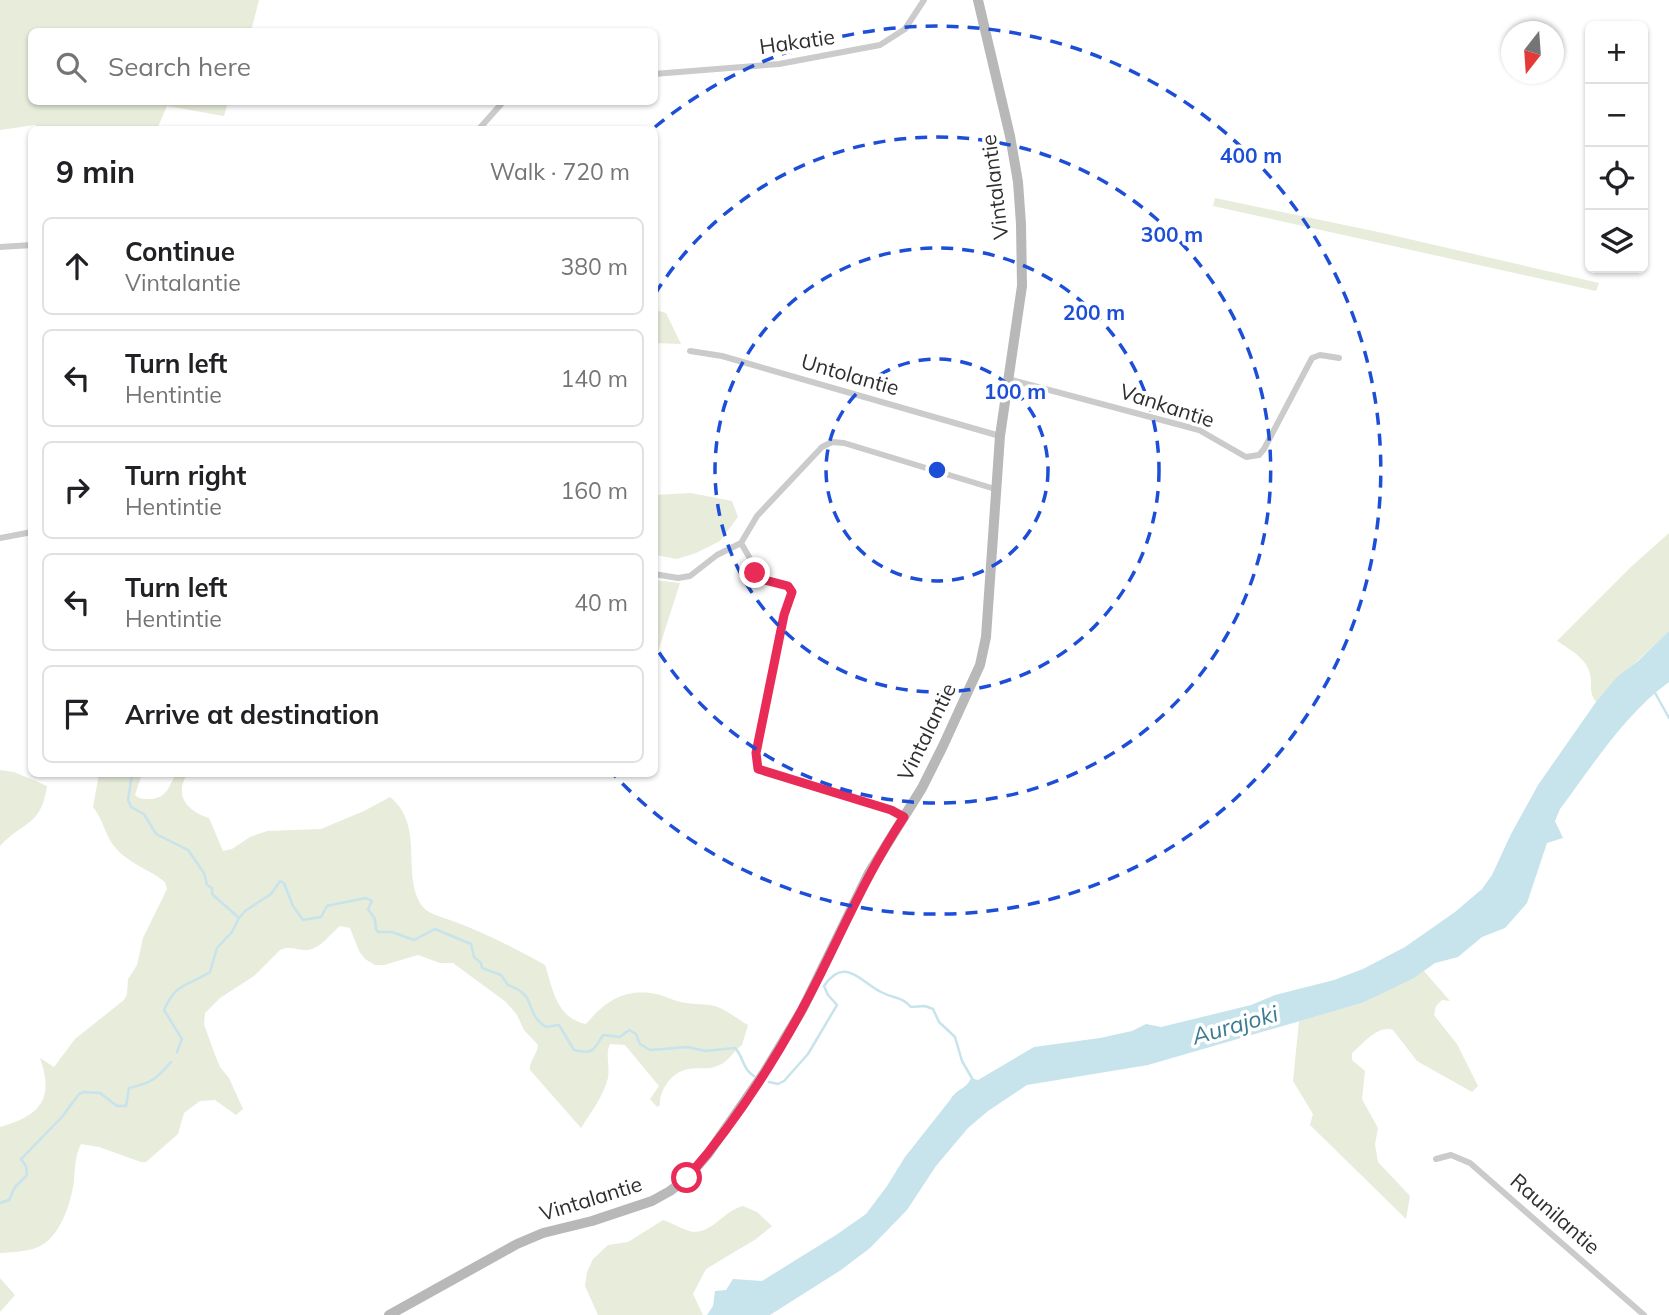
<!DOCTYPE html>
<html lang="en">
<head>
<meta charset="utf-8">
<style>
  :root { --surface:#fff; --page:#f6f6f6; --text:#202124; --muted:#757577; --line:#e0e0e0 }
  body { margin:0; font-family:Mulish,sans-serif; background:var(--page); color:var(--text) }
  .controls { position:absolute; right:21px; top:21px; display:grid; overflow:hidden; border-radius:10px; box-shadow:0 2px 5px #0004 }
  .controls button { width:63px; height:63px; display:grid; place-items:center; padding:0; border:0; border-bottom:2px solid var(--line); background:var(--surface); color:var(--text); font:35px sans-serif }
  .compass { position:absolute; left:1501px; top:21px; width:63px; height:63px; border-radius:50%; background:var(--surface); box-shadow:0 2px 5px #0004; rotate:197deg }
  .stop { position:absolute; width:21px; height:21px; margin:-16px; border:5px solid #e92b57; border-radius:50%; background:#fff }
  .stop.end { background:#e92b57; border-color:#fff; box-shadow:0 2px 7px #0008 }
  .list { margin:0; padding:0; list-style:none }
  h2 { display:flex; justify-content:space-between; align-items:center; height:91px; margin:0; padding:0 28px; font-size:30px }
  h2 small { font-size:23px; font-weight:400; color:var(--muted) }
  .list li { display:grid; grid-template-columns:46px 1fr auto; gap:21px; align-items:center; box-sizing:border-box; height:98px; margin:0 14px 14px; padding:0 14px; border:2px solid var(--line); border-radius:10px }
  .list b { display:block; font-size:26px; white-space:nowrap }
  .list p { margin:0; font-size:23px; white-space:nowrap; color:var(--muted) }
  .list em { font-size:23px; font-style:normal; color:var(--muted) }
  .icon { flex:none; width:38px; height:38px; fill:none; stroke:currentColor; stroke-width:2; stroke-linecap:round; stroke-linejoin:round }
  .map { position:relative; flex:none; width:1669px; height:1315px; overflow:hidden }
  .search { position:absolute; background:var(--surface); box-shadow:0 2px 5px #0004; left:28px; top:28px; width:630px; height:77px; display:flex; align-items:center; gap:18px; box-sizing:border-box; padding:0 24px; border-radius:10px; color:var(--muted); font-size:26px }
  .panel { position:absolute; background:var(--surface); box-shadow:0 2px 5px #0004; left:28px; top:126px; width:630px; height:651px; border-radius:10px }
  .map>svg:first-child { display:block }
  .green { fill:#e7ecdb }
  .water { fill:#c7e3ec }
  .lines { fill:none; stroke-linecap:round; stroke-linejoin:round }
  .stream { stroke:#c7e3ec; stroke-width:2.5 }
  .street { stroke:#cbcbcb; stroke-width:6 }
  .secondary { stroke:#b8b8b8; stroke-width:10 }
  .route { stroke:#e92b57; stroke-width:9 }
  .ring { fill:none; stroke:#1d4ed8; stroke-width:3.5; stroke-dasharray:12 9 }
  .labels { text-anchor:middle; stroke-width:7; stroke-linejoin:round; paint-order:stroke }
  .street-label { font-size:21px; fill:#2e2e2e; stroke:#fff }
  .water-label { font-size:23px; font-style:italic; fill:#3a7d92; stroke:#fff }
  .centre { fill:#1d4ed8; stroke:#fff; stroke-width:3.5 }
  .ring-label { font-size:21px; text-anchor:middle; font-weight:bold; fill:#1d4ed8; stroke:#fff; stroke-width:7; stroke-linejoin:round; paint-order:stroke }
</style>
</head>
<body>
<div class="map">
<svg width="1669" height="1315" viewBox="0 0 1669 1315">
  <rect width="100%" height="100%" fill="#fff"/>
  <path class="green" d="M0,0H259L251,31L32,32V102H228L224,116L167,106L157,129L43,130L35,125L0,130Z
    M1215,198L1383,233L1599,283L1596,291L1213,206Z
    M655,310L666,313L681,344L655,343Z
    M691,493L732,501L738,517L720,541L696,553L677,559L655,555V495Z
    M1669,533V631C1645,655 1618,676 1596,702C1590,693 1591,690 1591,680C1590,660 1572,651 1557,641L1632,566Z
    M655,580L680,583L655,661L654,580Z
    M0,770L14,772L47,786C41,827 24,820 0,846Z
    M99,774H142L135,795C141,800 144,799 152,799C168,797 169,785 176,774H187C174,796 187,811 209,818L223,851L232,849L250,837L267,831L321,829L364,811L390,797C426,826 400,877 423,907C429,914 439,916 447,919C482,931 512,947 545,965C553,989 556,1018 586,1024C606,1001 624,988 656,994C663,995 670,999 677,1001C689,1005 702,1003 715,1006C727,1010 737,1019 748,1025L742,1045C733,1051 729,1062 717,1066C708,1070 699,1067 689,1069C673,1071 659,1089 660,1105L657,1107L650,1099L659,1086L625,1045L610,1044C605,1054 610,1066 608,1078C603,1097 591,1112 581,1128L530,1070C529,1061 537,1055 538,1045L524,1030L517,1015L506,1002L453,963H440L418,955L384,965H375L365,959L359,951L350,928L340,926C330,934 321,948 308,950C298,951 290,945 280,950L254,976L220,998L205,1013L204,1024L215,1055L220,1067L229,1078L243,1109L236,1115L215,1100L200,1101L184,1113L178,1134L146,1162H141L99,1147L81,1144C75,1156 75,1168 74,1181C71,1203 60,1238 38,1247C26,1252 13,1252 0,1253V1127C39,1116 55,1100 40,1058L54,1067L75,1039L124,1000L127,994L128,979L137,965L143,938L167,889L165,882C149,869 127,863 114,846C105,835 103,819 93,807Z
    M1424,971L1450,1001L1442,1000L1436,1006L1434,1015L1457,1044L1478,1086L1472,1092L1417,1061L1393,1030C1378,1024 1363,1044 1352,1053V1060L1365,1071L1362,1099L1378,1128L1375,1144L1378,1162L1410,1196L1406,1219L1310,1125L1313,1114L1293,1081L1299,1021L1362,1003Z
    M743,1206L757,1212L772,1226L756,1239L706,1269L693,1294L703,1315H598L585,1286L587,1272L593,1259L608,1245L628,1242L663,1220C672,1223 680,1228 689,1231C710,1237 724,1210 743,1206Z
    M0,1278L15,1295L0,1312Z"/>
  <path class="water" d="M1669,631V682C1624,715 1593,765 1560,809L1555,821L1563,838L1547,843L1527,903L1505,928L1482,937L1458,957L1435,963L1414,978L1362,1003L1148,1065L1027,1085L988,1111L968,1128L936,1166L907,1210L870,1248L841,1270L770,1315H707L713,1306L715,1291L726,1290L733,1279L762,1281L836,1235L866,1214L887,1186L905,1157L950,1100C957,1088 967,1089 971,1078L978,1080L1034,1047L1100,1038L1132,1031L1146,1024L1161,1027L1251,1005L1275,995L1334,980L1363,969L1405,947L1455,912L1482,889L1492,875L1511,834L1538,785L1596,702L1617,677L1638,661Z"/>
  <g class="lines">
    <path class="stream" d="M1654,691L1669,718
      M132,774L128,800L131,807L144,814L156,834L188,850L204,873L207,885L212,888V894L239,918
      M177,1052L182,1039L164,1010C177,981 187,987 210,972L217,948L232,932L239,918L245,911L271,894L280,881L284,883L293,906L303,920L321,917L327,906L331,905L366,898L372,901L368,909L375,919L376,929L378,932H392L414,940L435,929L471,944L474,957L481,963L482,968L501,975L508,985C539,996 523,1012 546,1027L559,1025L574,1050C593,1055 594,1050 603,1035L620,1037L629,1030L636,1034L640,1044L650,1050L688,1047L705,1051L735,1048C744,1057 742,1069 754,1076
      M769,1082L778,1084L784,1081L808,1054L837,1005L828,995L824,986C844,956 860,981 881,992C894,999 901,996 911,1007L925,1006L933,1009L939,1022L955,1037L962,1061L973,1080
      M0,1203L9,1200L15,1187L27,1175L26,1166L21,1159L62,1117L79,1094L84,1092L100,1093L117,1106H126L129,1088C152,1083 156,1079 171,1062"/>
    <path class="street" d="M654,74L779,64L880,45L905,29L924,0
      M478,130L503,102
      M0,247L32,245
      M690,351L722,356L1000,436
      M1008,379L1199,430L1246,457L1259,455L1264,449L1312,358L1320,355L1339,358
      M0,538L32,532
      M741,543L752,562L757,577L788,586L792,592L784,615L756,753L758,769L892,810L904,817
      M654,574L678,578L690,576L717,555L741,543L757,516L822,447L832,442L844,443L995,489
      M1436,1159L1451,1155L1470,1163L1644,1315"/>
    <path class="secondary" d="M389,1315L517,1244L543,1233L592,1221L652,1201L670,1191L687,1178L708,1154L764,1073L802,1010L869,873L922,788L943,746L980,665L986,637L1000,436L1022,286L1021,224L1018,182L1010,136L978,0"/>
  </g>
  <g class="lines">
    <path class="route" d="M687,1178C739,1118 783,1049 819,977C846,923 870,868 904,817L891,810L758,769L756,753L784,615L792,592L788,586L761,579L755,573"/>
  </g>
  <g class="ring">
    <circle cx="937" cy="470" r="111"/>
    <circle cx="937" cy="470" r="222"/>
    <path d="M655 294A333 333 0 1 1 655 646"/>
    <path d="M655 127A444 444 0 1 1 615 776"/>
  </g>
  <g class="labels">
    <g class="street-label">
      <text transform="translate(797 42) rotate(-8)" y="7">Hakatie</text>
      <text transform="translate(995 187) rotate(-97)" y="7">Vintalantie</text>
      <text transform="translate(850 375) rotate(16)" y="7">Untolantie</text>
      <text transform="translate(1167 406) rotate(18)" y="7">Vankantie</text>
      <text transform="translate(927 732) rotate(-64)" y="7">Vintalantie</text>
      <text transform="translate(591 1199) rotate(-17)" y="7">Vintalantie</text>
      <text transform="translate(1555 1214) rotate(41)" y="7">Raunilantie</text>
    </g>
    <g class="water-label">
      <text transform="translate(1235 1025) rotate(-16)" y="8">Aurajoki</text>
    </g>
  </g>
  <circle cx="937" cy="470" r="10" class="centre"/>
  <g class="ring-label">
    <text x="1251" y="163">400 m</text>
    <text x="1172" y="242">300 m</text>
    <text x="1094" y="320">200 m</text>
    <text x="1015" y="399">100 m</text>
  </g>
</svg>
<div class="controls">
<button>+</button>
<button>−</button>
<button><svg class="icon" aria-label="locate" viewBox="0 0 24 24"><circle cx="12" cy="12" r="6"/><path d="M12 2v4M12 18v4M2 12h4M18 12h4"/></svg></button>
<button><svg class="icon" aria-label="layers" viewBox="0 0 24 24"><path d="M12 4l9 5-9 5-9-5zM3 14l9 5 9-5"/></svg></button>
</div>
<svg class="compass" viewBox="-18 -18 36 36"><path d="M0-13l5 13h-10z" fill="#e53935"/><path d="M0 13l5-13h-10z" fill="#757577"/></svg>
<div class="stop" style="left:687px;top:1178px"></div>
<div class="stop end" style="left:755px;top:573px"></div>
<div class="search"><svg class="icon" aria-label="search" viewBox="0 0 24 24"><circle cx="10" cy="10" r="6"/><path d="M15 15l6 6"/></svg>Search here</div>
<section class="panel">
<h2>9 min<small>Walk · 720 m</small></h2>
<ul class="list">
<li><svg class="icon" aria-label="ahead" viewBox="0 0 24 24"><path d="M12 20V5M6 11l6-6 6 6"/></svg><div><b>Continue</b><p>Vintalantie</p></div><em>380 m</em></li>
<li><svg class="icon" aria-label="left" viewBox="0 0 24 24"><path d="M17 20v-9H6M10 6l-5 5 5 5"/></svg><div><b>Turn left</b><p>Hentintie</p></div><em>140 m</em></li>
<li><svg class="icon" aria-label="right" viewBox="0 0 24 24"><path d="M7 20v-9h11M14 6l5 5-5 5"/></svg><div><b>Turn right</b><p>Hentintie</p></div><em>160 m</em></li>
<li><svg class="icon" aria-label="left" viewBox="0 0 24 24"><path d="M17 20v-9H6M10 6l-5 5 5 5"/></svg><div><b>Turn left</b><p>Hentintie</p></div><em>40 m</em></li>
<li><svg class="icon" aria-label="arrive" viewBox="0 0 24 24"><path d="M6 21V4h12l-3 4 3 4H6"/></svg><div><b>Arrive at destination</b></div></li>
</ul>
</section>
</div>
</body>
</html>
